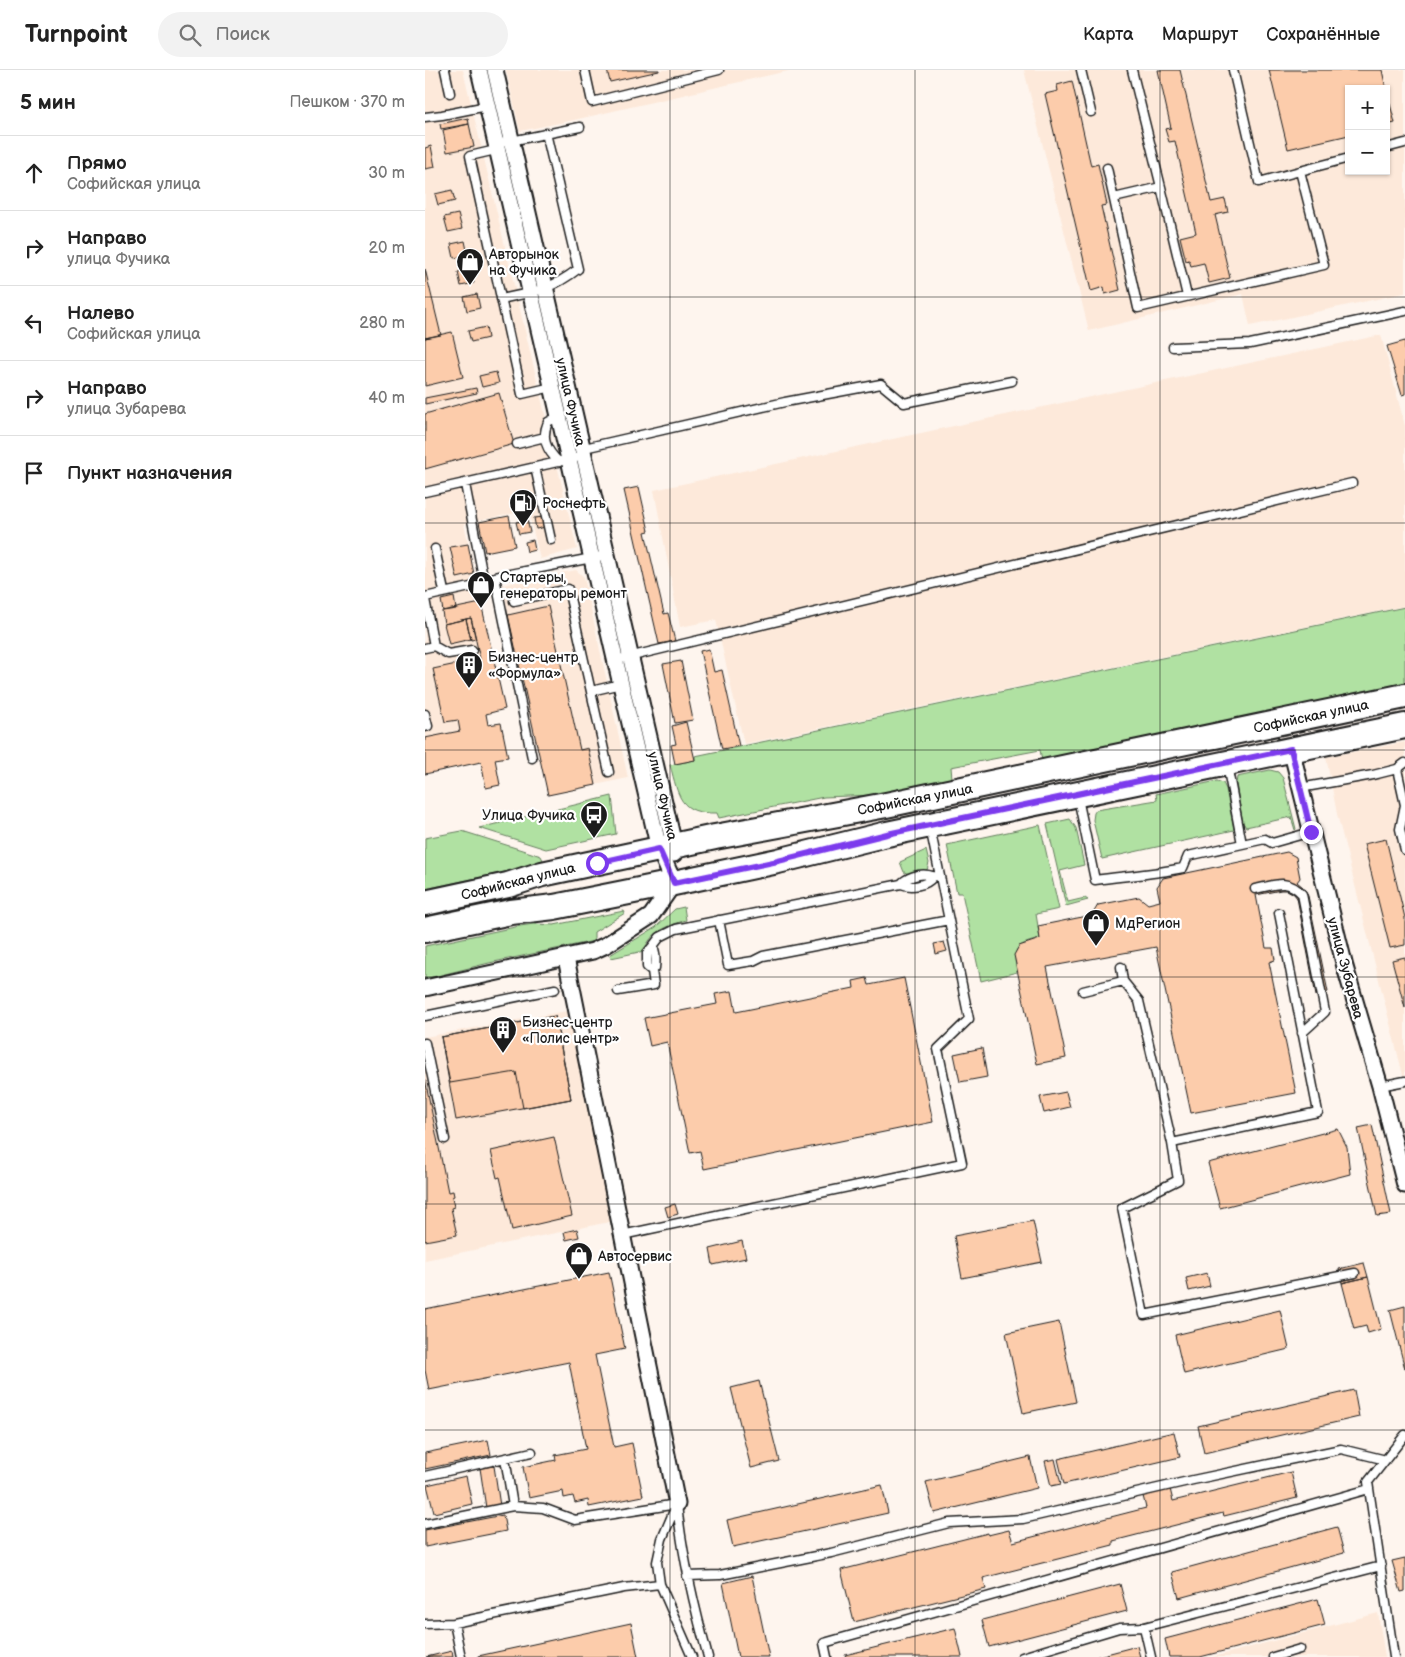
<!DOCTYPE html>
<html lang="ru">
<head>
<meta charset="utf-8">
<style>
  :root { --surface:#fff; --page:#f2f2f2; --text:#222; --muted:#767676; --line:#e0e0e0 }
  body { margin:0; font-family:"Balsamiq Sans",sans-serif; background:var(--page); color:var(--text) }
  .controls { position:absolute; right:15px; top:15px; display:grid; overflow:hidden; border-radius:0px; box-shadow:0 1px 4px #0004 }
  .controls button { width:45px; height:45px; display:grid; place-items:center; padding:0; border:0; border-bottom:1px solid var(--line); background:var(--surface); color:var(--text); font:25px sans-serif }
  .stop { position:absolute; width:15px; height:15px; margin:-11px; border:4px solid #7c3aed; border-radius:50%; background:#fff }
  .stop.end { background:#7c3aed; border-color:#fff; box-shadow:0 1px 5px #0008 }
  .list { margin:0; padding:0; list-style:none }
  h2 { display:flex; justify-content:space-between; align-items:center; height:65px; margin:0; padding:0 20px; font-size:21px }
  h2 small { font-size:16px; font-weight:400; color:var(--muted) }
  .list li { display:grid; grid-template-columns:32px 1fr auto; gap:15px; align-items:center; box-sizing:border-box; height:75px; padding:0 20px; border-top:1px solid var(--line) }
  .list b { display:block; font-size:19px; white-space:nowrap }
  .list p { margin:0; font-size:16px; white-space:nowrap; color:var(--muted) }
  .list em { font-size:16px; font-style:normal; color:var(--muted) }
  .icon { flex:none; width:28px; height:28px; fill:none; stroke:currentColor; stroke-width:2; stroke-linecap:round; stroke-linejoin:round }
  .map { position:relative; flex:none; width:980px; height:1587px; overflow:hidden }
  header { display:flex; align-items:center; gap:30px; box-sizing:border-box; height:70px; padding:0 25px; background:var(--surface); border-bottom:1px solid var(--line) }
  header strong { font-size:24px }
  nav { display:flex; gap:28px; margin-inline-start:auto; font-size:18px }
  .search { width:350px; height:45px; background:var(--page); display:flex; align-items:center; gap:12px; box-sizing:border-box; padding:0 18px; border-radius:28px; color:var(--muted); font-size:19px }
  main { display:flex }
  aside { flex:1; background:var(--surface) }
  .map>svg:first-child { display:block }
  .built { fill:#fde9da; fill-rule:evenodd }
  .green { fill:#b0e1a2; stroke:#667e5f }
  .building { fill:#fcccab; stroke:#1c1c1c }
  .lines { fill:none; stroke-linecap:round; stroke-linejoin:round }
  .lane-casing { stroke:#1c1c1c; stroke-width:11 }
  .street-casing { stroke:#1c1c1c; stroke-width:19 }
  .primary-casing { stroke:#1c1c1c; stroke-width:28 }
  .lane { stroke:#fff; stroke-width:8 }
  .street { stroke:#fff; stroke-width:15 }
  .primary { stroke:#fff; stroke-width:24 }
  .route { stroke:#7c3aed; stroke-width:6 }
  .grid { fill:none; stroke:#1c1c1c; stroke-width:1; stroke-opacity:0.55 }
  .labels { text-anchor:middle; stroke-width:4.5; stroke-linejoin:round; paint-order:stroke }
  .poi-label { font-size:14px; fill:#1c1c1c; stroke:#fff; text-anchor:start }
  .street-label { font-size:14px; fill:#1c1c1c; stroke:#fff }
</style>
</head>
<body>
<header>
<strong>Turnpoint</strong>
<div class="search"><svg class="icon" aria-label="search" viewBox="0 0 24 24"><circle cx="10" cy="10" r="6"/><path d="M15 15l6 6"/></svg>Поиск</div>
<nav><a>Карта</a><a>Маршрут</a><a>Сохранённые</a></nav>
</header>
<main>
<aside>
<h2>5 мин<small>Пешком · 370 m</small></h2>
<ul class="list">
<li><svg class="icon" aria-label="ahead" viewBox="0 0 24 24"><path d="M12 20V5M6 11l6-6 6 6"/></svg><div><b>Прямо</b><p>Софийская улица</p></div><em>30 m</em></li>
<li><svg class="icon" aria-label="right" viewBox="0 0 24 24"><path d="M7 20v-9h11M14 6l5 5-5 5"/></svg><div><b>Направо</b><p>улица Фучика</p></div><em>20 m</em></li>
<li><svg class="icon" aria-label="left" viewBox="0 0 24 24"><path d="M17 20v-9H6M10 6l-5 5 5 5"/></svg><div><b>Налево</b><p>Софийская улица</p></div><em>280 m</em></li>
<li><svg class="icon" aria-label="right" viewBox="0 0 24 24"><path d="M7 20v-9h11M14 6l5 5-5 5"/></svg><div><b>Направо</b><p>улица Зубарева</p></div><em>40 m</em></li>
<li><svg class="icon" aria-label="arrive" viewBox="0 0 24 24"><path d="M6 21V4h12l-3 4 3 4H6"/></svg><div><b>Пункт назначения</b></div></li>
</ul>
</aside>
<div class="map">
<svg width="980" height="1587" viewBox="0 0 980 1587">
  <rect width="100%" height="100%" fill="#fef5ee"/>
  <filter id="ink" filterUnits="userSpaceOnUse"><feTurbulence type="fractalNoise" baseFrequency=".02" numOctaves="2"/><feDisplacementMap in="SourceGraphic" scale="10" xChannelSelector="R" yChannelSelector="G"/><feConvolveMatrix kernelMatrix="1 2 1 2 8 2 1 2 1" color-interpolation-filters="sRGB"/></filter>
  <g filter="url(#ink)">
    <path class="built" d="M0,0H38L152,479L115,489L103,440L39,454L51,510L50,516L56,533L80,639L61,644L63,655L76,653L83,687L70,690L61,718L55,692L0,704Z
      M81,0H367L149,50L95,61Z
      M599,0H980V223L825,256L818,224L664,261ZM924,19H961V101H924Z
      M956,265L980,356V536L319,674L291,550L255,557L229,420Z
      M151,500L159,507L203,708L123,725L77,515Z
      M980,672V1005H978L912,744L901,687Z
      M147,940L189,1151L0,1190V967Z
      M953,1543L960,1587H788Z"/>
    <path class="green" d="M980,537V613L617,690L615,680L526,697L527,708L450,725L399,727L294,748L292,743C254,744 254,727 245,695L270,690V686Z
      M845,700L853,702L858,708L871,759L870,760L866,747L821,757L818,753L811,714L812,707Z
      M792,711L798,713L801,719L809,760L677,789L668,750L669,743L671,740L732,730L731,724Z
      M187,726L191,764L121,779L54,758Z
      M645,749L651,758L659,795L635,801L643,832L660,828L663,830L641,836L622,754Z
      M615,755L634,839L611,844L615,869C591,875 587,877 592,902L556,911L537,823H532L522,775Z
      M37,761L116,786L118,790L94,799L0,819V768Z
      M501,780L504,793L502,800L487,805L479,802L475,792Z
      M259,837L261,850C243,856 225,862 219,881L186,888L185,885L231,857L250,839Z
      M199,841L200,843L169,862V871L64,893L0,909V876L95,856L109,854L129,855Z"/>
    <path class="building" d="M182,0H234V1L185,12Z
      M733,0H755L786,132L800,129L803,142L790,145L805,208L784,213L779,193L766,196L764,190L761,191L755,167L771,163L750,71L744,72L740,59L746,58Z
      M844,0H957L961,19H924V65L863,79Z
      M647,11L666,96L673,94L682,135L676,136L695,220L680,224L679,217L666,221L620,24L633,21L632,15Z
      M961,19L970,53L961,55Z
      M43,48L44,54L16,59L15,54Z
      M44,54L49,77L22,82L18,60Z
      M6,76L10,97L0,99V78Z
      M27,120L30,131L13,135L10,124Z
      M33,144L37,159L23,162L19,147Z
      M40,171L43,185L29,188L26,174Z
      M0,199L16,265L0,268Z
      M46,199L49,213L36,216L33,202Z
      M52,224L55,238L42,241L39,227Z
      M61,257L63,268L46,272L43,261Z
      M27,262L38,307L0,316V268Z
      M980,271V324L977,325L962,276Z
      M71,302L74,313L57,317L54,306Z
      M51,318L52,323L0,334V328Z
      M74,323L89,374L0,399V344Z
      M214,417L224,461L220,462L239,544L243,543L250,571L234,574L199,420Z
      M84,446L90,476L60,482L54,452Z
      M119,447L121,457L111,459L109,448Z
      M102,450L105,462L94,464L91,452Z
      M108,470L110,480L102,482L100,472Z
      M43,474L49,504L32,508L25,477Z
      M29,527L31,539L18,541L16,530Z
      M56,533L80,639L61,644L63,655L76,653L83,687L70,689L75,715L61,718L56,692L0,704V668L35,661L33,650L20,652L8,599L55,589L46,548L19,554L17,541Z
      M123,536L155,680L163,678L171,715L123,725L83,545Z
      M46,548L51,569L46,570L41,549Z
      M41,549L46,569L24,574L19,554Z
      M284,579L289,602L297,600L314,676L297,679L275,581Z
      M256,591L268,650L250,653L238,594Z
      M261,652L270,690L250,694L246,675L251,674L247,656Z
      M961,769L980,848V875L965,878L939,774Z
      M862,782L871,787L875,808L872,812L878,817L883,826L903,922L891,926L872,828L869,824L862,820H856L831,825L841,878H848L850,890L844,892L871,1023L766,1043L731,877L622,897L641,988L612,994L589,885L594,876L615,869L613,856L667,845L673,835L714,827L723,834L735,831L732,817L738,808Z
      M519,872L522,881L511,884L509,874Z
      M980,887V938L967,890Z
      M442,908L444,915L479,908L508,1052L279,1099L275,1081L265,1083L242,972L225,976L219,948L292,934L290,924L307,921L311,942L429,918L428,911Z
      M130,946L146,1029L98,1038L91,1002L25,1013L16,967Z
      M130,946L146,1029L31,1050L16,967Z
      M557,978L562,1007L535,1012L529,984Z
      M0,1009L23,1122L28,1121L29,1126L27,1127L29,1137L26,1138L32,1165L0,1171Z
      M641,1022L645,1037L619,1043L615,1027Z
      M947,1055L966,1144L952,1146L933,1058Z
      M913,1059L922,1077L925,1104L795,1138L783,1093Z
      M129,1067L147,1146L87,1160L75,1107L72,1108L66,1081Z
      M250,1134L253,1144L243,1147L240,1137Z
      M608,1151L617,1192L537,1208L529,1166Z
      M152,1159L154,1167L141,1170L139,1162Z
      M317,1171L321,1188L288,1195L285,1179Z
      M939,1193L943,1207L917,1213L914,1199Z
      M184,1202L200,1279L170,1285L189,1377L207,1373L218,1426L164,1437L163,1430L150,1433L148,1426L139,1428L138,1421L104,1428L98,1397L131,1390L130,1385L161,1379L144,1292L4,1320L0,1300V1239Z
      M782,1203L785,1216L764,1221L761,1208Z
      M943,1207L956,1259L943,1263L941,1256L929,1259L917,1213Z
      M980,1236V1299L965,1240Z
      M855,1240L864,1279L759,1304L750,1265Z
      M634,1252L651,1332L598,1343L581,1263Z
      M334,1311L354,1391L326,1398L306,1318Z
      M929,1320L934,1347L779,1383L773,1356Z
      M749,1362L755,1387L639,1414L633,1389Z
      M63,1370L66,1385L0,1399V1383Z
      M605,1387L612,1418L509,1443L501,1412Z
      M630,1389L636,1414L626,1416L620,1391Z
      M69,1396L75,1436L61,1438L55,1398Z
      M866,1402L872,1428L799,1446L798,1443L688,1471V1475L558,1508L561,1519L429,1552L416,1500L563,1463V1465L584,1460L588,1472L721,1438L718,1426L745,1419L748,1431Z
      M41,1406L47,1434L9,1443L2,1415Z
      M457,1415L463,1443L308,1477L302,1450Z
      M78,1445L81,1461L0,1477V1460Z
      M912,1457L919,1483L754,1528L747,1502Z
      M980,1488V1521L976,1522L967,1491Z
      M327,1506L344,1587H313L298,1513Z
      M695,1514L702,1541L564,1577L557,1550Z
      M893,1529L900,1555L775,1587H744L740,1569Z
      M206,1553L213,1587H54L53,1586Z
      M530,1558L537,1587H421L420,1585Z
      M712,1576L715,1587H670Z
      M27,1581L28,1587H1Z"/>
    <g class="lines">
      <defs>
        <path id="lane" d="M20,0L25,23
          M160,0L167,32L294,0
          M656,0L666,42
          M707,0L736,117
          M808,0L834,112L924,88
          M0,47L17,45L62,36
          M71,74L155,57
          M961,78L980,73
          M75,79L45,86L97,324L127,317
          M682,98L713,238L899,195L875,101
          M689,128L736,117L762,226
          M76,229C108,222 126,220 153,199L121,63
          M748,277L825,274L980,241
          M92,374L120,367
          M155,379L360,332L456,314L479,333L587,311
          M134,392C121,380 116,368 123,352L134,346
          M110,397L126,470
          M40,414L59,512
          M0,422L159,386
          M10,479L19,521
          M70,507L107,688
          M0,527L50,516L70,507L182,485
          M0,529L9,576L0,578
          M89,531L143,519L184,702
          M9,576L23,584L47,580
          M191,590L927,413
          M166,621L196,614
          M0,644L3,656L0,657
          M802,695L817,774
          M972,699L980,735L975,759L980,780
          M875,718L948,705L972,699L980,693
          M653,728L670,810C700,806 729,804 758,798L763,786L840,769L847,773L886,762
          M508,807C501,816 486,818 476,814C481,808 494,803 503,805C508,806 509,807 515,806
          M830,819C850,815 862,808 877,824L900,942L877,963
          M854,843L893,1042L747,1073L753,1110L697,1138L719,1245L930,1203
          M294,850L303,895L328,891L338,886L524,850
          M228,876L235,867L251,859L476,814
          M228,876C231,883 231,890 230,898L227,901L222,897V883Z
          M698,911L714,931L747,1073
          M193,921L229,915L227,901
          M658,921L698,911L696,897
          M0,946L130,919
          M0,973L20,1069
          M955,1016L980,1011
          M197,1165L537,1093L513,979L544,949L505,757
          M80,1388L88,1436
          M0,1406L107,1382
          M252,1434C257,1486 269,1536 283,1587
          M0,1454L88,1436L118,1438L150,1450L252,1434
          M262,1506L295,1505L406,1483L524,1453L598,1449L768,1410L916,1379L957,1389
          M235,1514L232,1492L237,1469L251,1436
          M29,1553L36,1587
          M0,1554L29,1553L199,1518L235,1514L267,1587
          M402,1587L399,1573L944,1419
          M597,1587L694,1558L719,1557
          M726,1587L719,1557L956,1496
          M848,1587L875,1579
          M969,1587L943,1412L980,1365"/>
        <path id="street" d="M54,0L234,779L249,813
          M70,0L249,775V784
          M866,679L920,897L955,1016L980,1115
          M141,888L252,1434
          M0,918L168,881L181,875L226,846L249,813"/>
        <path id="primary" d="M0,833L83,815L117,804L290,767L461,735L980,626
          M0,860L86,842L129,837L249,813L353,791L462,764L980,656"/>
      </defs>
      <use href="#lane" class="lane-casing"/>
      <use href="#street" class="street-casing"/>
      <use href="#primary" class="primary-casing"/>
      <use href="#lane" class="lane"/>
      <use href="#street" class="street"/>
      <use href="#primary" class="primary"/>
    </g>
  </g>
  <g class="lines" filter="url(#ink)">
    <path class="route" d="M172,793L234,779L249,813L353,791L462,764L866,679L886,762"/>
  </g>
  <path class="grid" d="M245,0V1587M490,0V1587M735,0V1587M0,227H980M0,453H980M0,680H980M0,907H980M0,1134H980M0,1360H980"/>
  <defs>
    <symbol id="shop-pin" viewBox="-11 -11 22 30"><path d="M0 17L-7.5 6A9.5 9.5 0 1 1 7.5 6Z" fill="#1c1c1c" stroke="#fff"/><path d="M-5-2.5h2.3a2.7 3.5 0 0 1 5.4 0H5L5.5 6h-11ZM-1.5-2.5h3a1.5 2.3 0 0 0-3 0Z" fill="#fff"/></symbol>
    <symbol id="fuel-pin" viewBox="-11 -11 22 30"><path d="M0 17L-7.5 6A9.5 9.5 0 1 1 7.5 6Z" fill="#1c1c1c" stroke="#fff"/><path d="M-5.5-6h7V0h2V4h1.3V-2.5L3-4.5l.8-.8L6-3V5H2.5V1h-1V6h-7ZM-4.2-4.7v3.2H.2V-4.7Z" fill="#fff"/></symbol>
    <symbol id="building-pin" viewBox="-11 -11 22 30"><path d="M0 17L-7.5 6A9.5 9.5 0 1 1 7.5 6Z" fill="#1c1c1c" stroke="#fff"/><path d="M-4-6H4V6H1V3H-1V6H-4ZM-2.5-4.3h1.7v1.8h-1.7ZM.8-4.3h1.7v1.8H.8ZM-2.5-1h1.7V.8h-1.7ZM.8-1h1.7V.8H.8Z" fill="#fff"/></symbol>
    <symbol id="bus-pin" viewBox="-11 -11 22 30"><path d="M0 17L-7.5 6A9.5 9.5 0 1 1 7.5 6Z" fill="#1c1c1c" stroke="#fff"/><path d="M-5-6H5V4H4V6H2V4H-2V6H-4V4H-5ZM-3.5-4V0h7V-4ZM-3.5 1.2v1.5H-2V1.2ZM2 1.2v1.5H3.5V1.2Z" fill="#fff"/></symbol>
  </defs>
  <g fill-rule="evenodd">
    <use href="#shop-pin" x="29" y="176" width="32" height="43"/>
    <use href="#fuel-pin" x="82" y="417" width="32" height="43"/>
    <use href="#shop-pin" x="40" y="499" width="32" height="43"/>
    <use href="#building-pin" x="28" y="579" width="32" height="43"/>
    <use href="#bus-pin" x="153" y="729" width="32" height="43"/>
    <use href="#shop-pin" x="655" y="837" width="32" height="43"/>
    <use href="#building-pin" x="62" y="944" width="32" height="43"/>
    <use href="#shop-pin" x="138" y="1170" width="32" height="43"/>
  </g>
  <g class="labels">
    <g class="poi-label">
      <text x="64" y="189">Авторынок<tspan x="64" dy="16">на Фучика</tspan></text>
      <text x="117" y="438">Роснефть</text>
      <text x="75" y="512">Стартеры,<tspan x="75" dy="16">генераторы ремонт</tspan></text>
      <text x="63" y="592">Бизнес-центр<tspan x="63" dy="16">«Формула»</tspan></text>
      <text x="150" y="750" text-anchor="end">Улица Фучика</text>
      <text x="690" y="858">МдРегион</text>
      <text x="97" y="957">Бизнес-центр<tspan x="97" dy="16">«Полис центр»</tspan></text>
      <text x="173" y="1191">Автосервис</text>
    </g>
    <g class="street-label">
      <text transform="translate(146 332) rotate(77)" y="5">улица Фучика</text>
      <text transform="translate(886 646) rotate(-12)" y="5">Софийская улица</text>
      <text transform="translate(238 726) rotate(77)" y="5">улица Фучика</text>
      <text transform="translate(490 729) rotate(-11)" y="5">Софийская улица</text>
      <text transform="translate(93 811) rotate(-14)" y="5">Софийская улица</text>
      <text transform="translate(921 898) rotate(75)" y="5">улица Зубарева</text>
    </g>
  </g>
</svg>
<div class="controls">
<button>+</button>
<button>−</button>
</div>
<div class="stop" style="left:172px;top:793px"></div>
<div class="stop end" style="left:886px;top:762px"></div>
</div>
</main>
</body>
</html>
